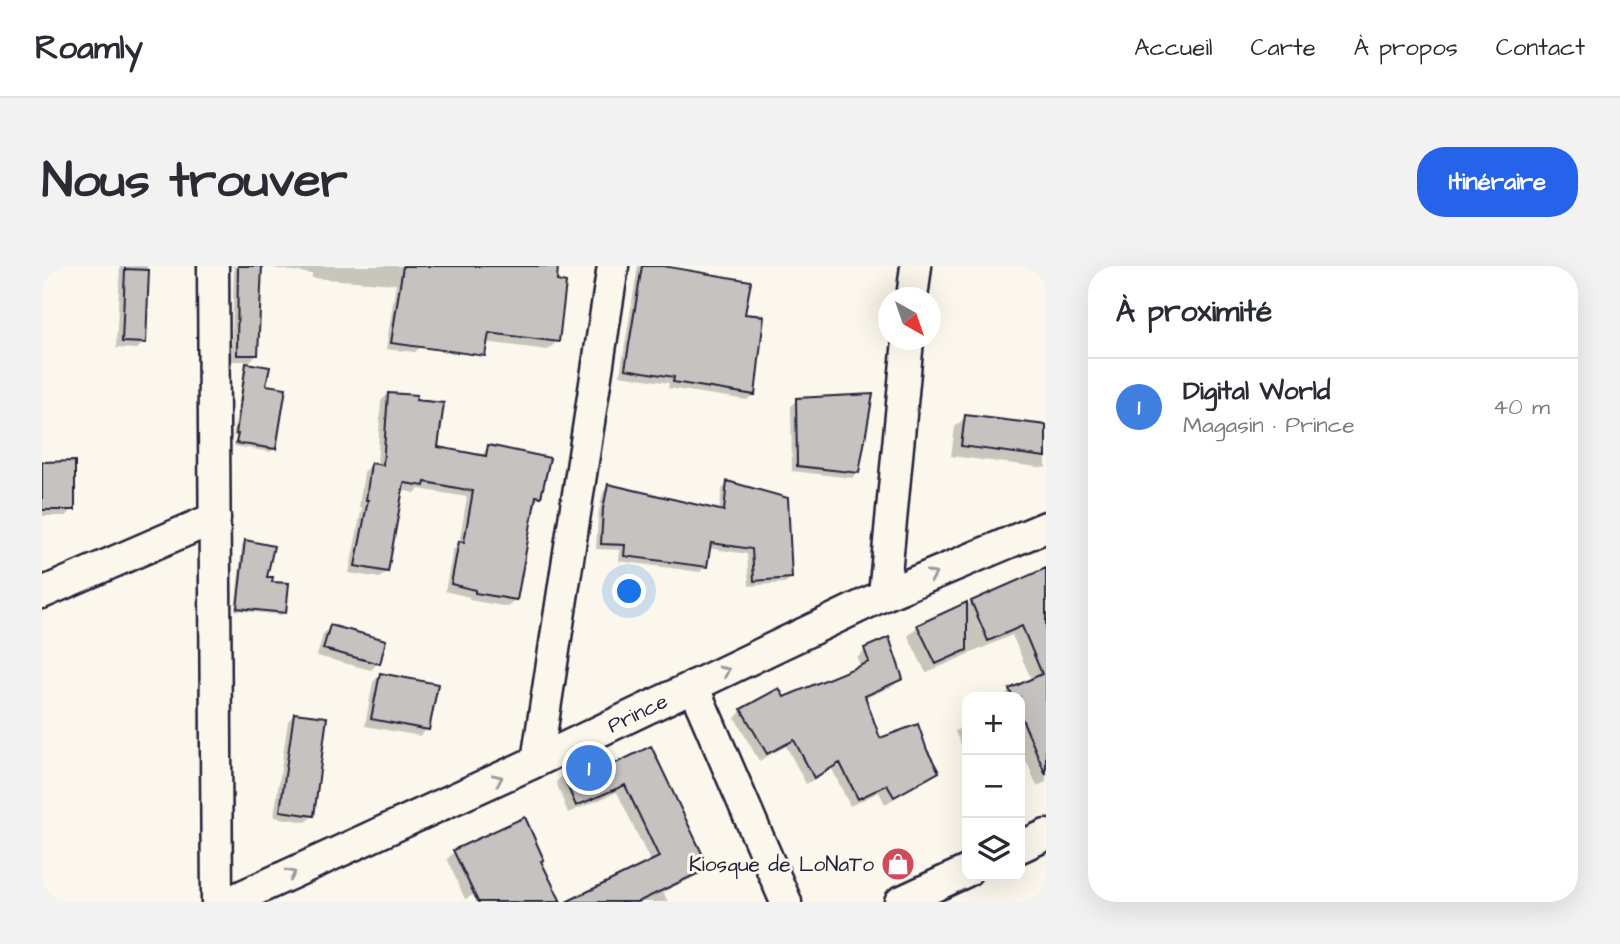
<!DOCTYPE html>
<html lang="fr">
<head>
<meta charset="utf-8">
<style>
  :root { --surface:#fff; --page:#f2f2f3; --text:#2b2b33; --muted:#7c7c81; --line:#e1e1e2; --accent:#2563eb }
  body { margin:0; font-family:"Architects Daughter",sans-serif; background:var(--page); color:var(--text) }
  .controls { position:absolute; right:21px; bottom:21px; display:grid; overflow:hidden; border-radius:14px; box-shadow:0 7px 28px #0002 }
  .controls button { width:63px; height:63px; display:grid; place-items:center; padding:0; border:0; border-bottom:2px solid var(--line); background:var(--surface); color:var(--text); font:35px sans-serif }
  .compass { position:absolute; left:836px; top:21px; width:63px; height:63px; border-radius:50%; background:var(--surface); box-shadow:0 7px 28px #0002; rotate:140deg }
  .you { position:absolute; left:588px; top:326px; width:24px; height:24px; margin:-18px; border:5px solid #fff; border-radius:50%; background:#1a73e8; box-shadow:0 0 0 10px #1a73e833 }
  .badge { display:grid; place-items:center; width:46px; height:46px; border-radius:50%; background:var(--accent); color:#fff; font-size:23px; font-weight:700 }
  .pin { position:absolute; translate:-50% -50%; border:4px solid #fff; box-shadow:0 2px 7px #0006 }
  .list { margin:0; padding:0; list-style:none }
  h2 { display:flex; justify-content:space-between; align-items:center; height:91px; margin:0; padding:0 28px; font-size:30px }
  h2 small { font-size:23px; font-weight:400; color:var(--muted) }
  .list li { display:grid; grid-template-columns:46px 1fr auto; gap:21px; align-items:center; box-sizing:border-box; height:98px; padding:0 28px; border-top:2px solid var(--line) }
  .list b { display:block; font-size:26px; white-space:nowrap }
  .list p { margin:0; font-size:23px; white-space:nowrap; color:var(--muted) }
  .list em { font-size:23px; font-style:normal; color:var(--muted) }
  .icon { flex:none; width:38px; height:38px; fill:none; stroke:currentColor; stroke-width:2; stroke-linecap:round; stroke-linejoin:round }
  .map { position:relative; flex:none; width:1004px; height:636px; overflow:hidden; border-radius:28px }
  header { display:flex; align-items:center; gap:42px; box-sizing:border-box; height:98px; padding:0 35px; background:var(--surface); border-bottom:2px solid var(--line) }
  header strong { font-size:33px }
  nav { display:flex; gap:38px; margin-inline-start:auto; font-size:24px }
  .intro { display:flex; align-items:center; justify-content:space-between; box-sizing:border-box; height:168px; padding:0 42px }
  h1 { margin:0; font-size:49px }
  .button { padding:18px 32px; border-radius:28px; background:var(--accent); color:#fff; font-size:24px; font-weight:700 }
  main { display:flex; gap:42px; padding:0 42px }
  aside { flex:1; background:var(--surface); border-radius:28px; box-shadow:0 7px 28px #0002 }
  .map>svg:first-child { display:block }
  .shadow { fill:#0003 }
  .building { fill:#c6c2c0; stroke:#22223b; stroke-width:2 }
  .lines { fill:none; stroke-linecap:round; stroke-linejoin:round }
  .minor-casing { stroke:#22223b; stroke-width:35 }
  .minor { stroke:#fbf7ec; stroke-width:30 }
  .oneway { stroke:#99979c }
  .labels { text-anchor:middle; stroke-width:6; stroke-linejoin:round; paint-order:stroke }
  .street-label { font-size:21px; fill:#22223b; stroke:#fbf7ec }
  .poi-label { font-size:21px; fill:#22223b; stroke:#fbf7ec; text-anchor:end }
</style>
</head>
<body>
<header>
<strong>Roamly</strong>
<nav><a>Accueil</a><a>Carte</a><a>À propos</a><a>Contact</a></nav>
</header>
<div class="intro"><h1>Nous trouver</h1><a class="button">Itinéraire</a></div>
<main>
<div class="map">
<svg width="1004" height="636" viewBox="0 0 1004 636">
  <rect width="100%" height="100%" fill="#fbf7ec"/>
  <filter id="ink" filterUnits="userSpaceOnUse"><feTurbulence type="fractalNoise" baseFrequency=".0143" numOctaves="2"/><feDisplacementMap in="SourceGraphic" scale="14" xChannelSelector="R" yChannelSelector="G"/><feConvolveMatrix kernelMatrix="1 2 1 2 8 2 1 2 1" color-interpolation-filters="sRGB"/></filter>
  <g filter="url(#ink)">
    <path class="shadow" d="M78,0H105L102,76L95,83L74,82Z
      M190,0H390L379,80L373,86L344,83L354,18L270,12V8L218,0L214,89L208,95H189L192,2Z
      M439,0H514L515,75L506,84L419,73Z
      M596,0H629L628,3L701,50L712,128L705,134L626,122L627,117L578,109Z
      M205,99L222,120L232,182L229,186L192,180L194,171L191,170L202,102Z
      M346,128L372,135L394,183L439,191L446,181L498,231L491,238L473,333L466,341L427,334V331L403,325L411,284L417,278L425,231L377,223L373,227L359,224L345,305L338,312L307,307L320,241H317L322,206L329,199L335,200L339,135Z
      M754,134L815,206L810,212L750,205L749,140Z
      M923,151L1004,161V202L909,190L913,161Z
      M0,197L31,243L24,250H0Z
      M686,217L748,312L743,317L707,320L705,288L666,282L664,300L658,306L577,295L578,284L554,283L556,250L561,226L567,220L677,246L680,223Z
      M203,275L223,312L228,317L242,346L239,349L193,344L200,279Z
      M1004,304V516L995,520L985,496L978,499V431H961L968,424L990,415L970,369L884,407L866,370L876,360Z
      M288,361L336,397L329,404L275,390L281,368Z
      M846,374L859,412L851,420L822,433L837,474L883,485L895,506L887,513L843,538L837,526L808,540L790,503L764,518L744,480L717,495L693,452L700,444L741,433L819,401L815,392L823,384Z
      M338,409L385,463L378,470L323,460L331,416Z
      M253,448L271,549L264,556L232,551L246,455Z
      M925,455V491L913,466Z
      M608,483L665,601L657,609L621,626L626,636H528L609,597L575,526L526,547L514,516L521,509L565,504Z
      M412,586L497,596L517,636H461L453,620L423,633L405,593Z"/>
    <path class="building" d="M196,0H220L216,89H195Z
      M361,0H516L515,15L524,17L517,76L447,67L443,90L349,77Z
      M600,0H621L709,15L703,48L722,50L713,129L631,116L632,111L583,103Z
      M83,3L107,4L104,77L80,76Z
      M204,97L228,101L224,119L244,122L234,183L194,177L196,168H194Z
      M346,127L375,129L374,134L402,137L396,181L444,190L446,179L508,192L499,231L494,230L475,334L433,327V324L409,318L417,275L422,276L431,225L383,216L382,220L362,217L346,306L313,300L326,234H324L329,197L341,199Z
      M831,128L817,207L755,200L754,132Z
      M923,149L1004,159V191L919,180Z
      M33,195V244H0V196Z
      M685,215L746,232L750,312L712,315L710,283L669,277L665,301L582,290L583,279L559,278L561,243L566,218L682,245Z
      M203,274L232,280L225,311H231L230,316L247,317L244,347L195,342Z
      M1004,302V509L978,448V431H971L967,423L1000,408L980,360L946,375L929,335Z
      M925,336V384L894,398L875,359Z
      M288,359L344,374L338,398L281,383Z
      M847,371L861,413L823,430L838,472L876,458L885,484L897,506L852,531L845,519L816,533L798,497L772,512L752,474L725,488L699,443L737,422L742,431L827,396L822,382Z
      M338,407L396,418L387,464L329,453Z
      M252,447L285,451L272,550L238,545Z
      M609,480L667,602L596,636H524L617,591L583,519L534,540L520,507L562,491L566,501Z
      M483,551L502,594L499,595L519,636H436L411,584Z"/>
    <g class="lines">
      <defs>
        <g id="minor">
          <path d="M171,0L175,636"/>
          <path d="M870,32L874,0"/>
          <path d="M0,327L173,252"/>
          <path d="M842,329L866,74"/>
          <path d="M651,420L744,636"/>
          <path d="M495,495L571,0"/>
          <path d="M978,581L1004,569"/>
          <path id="s1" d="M187,636L495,495L842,329L1004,261"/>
          <path d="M858,636L925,605"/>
        </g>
      </defs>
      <use href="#minor" class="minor-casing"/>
      <use href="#minor" class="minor"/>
    </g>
    <defs><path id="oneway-chevron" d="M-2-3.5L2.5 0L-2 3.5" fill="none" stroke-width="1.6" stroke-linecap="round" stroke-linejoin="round" transform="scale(1.75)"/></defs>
    <g class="oneway">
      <use href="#oneway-chevron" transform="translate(890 309) rotate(-23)"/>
      <use href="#oneway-chevron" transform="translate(683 405) rotate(-26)"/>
      <use href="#oneway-chevron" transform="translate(456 513) rotate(-25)"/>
      <use href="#oneway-chevron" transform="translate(249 608) rotate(-25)"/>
    </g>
  </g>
  <defs>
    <symbol id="shop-disc" viewBox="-11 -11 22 22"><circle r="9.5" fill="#d1495b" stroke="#fbf7ec"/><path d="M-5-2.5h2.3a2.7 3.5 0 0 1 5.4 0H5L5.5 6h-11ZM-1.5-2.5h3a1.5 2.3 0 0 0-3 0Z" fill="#fff"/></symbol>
  </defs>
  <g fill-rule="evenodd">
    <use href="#shop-disc" x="837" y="579" width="38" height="38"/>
  </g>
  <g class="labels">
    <g class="street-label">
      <text dy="7" stroke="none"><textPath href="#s1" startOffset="450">Prince</textPath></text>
    </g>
    <g class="poi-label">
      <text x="832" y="605">Kiosque de LoNaTo</text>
    </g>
  </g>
</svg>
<div class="controls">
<button>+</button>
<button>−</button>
<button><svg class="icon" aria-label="layers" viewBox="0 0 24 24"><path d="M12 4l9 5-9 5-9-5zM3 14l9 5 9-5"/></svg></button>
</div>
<svg class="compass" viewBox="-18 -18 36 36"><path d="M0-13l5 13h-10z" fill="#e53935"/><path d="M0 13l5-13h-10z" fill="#7c7c81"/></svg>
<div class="you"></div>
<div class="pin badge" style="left:547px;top:502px;background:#3f7fe0">1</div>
</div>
<aside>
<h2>À proximité<small></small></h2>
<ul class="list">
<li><span class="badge" style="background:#3f7fe0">1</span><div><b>Digital World</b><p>Magasin · Prince</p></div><em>40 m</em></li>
</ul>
</aside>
</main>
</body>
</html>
